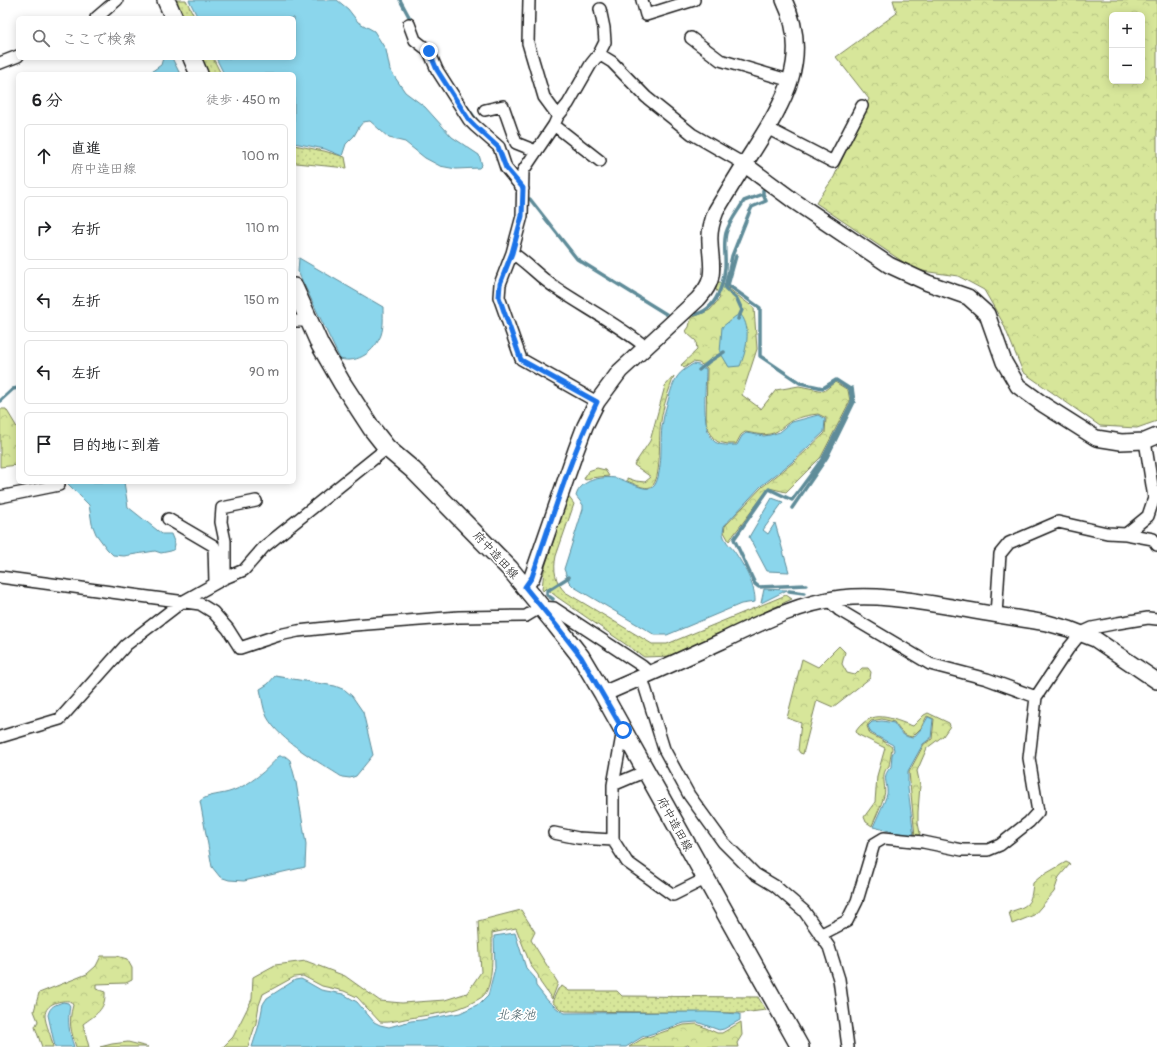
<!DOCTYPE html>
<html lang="ja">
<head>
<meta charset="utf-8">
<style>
  :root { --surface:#fff; --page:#f6f6f6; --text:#202124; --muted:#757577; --line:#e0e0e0 }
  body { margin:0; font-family:Pangolin,"Klee One",sans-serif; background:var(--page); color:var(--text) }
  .controls { position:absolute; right:12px; top:12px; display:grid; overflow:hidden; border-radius:6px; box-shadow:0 2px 10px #0003 }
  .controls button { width:36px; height:36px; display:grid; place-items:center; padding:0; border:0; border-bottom:1px solid var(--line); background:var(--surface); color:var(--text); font:20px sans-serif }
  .stop { position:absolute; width:12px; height:12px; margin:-9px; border:3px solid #1a73e8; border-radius:50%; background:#fff }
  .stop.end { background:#1a73e8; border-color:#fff; box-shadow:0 1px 4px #0008 }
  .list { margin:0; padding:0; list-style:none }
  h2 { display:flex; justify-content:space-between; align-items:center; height:52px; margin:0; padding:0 16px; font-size:17px }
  h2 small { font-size:13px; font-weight:400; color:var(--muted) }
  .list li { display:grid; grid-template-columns:26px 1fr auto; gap:12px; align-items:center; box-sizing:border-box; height:64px; margin:0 8px 8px; padding:0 8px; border:1px solid var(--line); border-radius:6px }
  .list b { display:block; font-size:15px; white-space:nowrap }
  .list p { margin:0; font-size:13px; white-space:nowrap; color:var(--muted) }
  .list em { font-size:13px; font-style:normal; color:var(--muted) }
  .icon { flex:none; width:22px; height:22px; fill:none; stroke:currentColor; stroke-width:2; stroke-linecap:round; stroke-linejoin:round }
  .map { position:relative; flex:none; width:1157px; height:1047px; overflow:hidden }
  .search { position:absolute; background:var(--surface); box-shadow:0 2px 10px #0003; left:16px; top:16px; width:280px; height:44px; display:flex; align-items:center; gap:10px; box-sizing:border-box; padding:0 14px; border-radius:6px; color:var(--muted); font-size:15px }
  .panel { position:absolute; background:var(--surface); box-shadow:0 2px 10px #0003; left:16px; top:72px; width:280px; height:412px; border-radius:6px }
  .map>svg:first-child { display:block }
  .grass { fill:url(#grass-dots); stroke:#7a815b }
  .forest { fill:url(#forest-crowns); stroke:#7a815b; fill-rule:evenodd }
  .water { fill:#8bd6ec; stroke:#5f8c99 }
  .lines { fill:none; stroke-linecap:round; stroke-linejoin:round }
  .stream { stroke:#5f8c99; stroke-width:3.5 }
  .street-casing { stroke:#1c1c1c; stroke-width:14 }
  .secondary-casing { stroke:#1c1c1c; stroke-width:18 }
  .primary-casing { stroke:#1c1c1c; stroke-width:20 }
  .street { stroke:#fff; stroke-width:11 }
  .secondary { stroke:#fff; stroke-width:15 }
  .primary { stroke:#fff; stroke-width:17 }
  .route { stroke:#1a73e8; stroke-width:5 }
  .labels { text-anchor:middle; stroke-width:3.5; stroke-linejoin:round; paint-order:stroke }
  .street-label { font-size:12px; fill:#1c1c1c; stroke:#fff }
  .water-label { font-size:13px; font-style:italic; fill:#435d65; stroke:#fff }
</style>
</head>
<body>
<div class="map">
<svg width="1157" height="1047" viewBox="0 0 1157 1047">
  <defs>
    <pattern id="grass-dots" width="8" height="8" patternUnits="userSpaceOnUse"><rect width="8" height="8" fill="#d7e69a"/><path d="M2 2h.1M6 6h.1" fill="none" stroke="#b8c584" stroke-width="1.8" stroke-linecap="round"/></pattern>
    <pattern id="forest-crowns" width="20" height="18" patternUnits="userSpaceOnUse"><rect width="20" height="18" fill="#d7e69a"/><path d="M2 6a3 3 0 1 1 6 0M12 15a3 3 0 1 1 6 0" fill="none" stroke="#b8c584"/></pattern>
  </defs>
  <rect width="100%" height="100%" fill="#fff"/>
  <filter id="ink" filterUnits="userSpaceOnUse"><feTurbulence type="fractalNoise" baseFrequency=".025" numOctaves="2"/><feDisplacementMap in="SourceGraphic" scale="8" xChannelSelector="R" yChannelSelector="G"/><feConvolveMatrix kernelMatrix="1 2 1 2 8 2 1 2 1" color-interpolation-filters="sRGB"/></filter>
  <g filter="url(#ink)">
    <path class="grass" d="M172,0H186L195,18H181Z
      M199,58H213L221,74H206Z
      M294,145L324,151L345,157L347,168L296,163L294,161Z
      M568,496L574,504L556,556C553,570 555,582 565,592L652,644H667L786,595L792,599L673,656L644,657L557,597L546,588L543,591L542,589L544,570Z
      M562,986L569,991H617L622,996L758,997L766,1010L742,1013L566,1011L560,1009L552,1002L558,989Z"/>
    <path class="forest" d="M893,0H1157V421L1137,428L1100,426L1023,372L1003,323L984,290L958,276L915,270L816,203L834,177L869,99L836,57L897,13ZM1112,15H1142V81H1112Z
      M716,282H720L754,308L757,349L742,395L761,409L776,390L799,386L824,391L835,382L848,390L850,401L821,457L786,492L769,488L729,541L724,532L725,526L762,487L794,462L825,433L826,418L818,414C809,415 799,417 791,421C784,425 779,432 770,434C762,436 753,433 745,432L741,435L736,444H728L718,442L713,438L706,424L707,368L699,363L693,362L684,368L681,365L697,350L696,341L688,334L686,331L689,327L691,318L710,310L720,298L714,285Z
      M674,376C669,390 663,406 661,421C658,436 662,475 653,485C647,492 633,483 627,481V478L636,481L645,482L651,477L634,465L650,441L665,386Z
      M0,409H6L18,429V465L0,467Z
      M597,468L605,470L609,476L590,478L586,480L584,479L588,471Z
      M839,646L845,652L842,664L847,673L855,675L862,668H868L871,672L870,678L833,707L817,700L803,754L800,753L798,750L801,723L787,718L802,659L818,667Z
      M928,713L949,723L950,726L943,736L927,748L917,771L920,785L918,812V823L920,833L918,837H915L909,772L924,744L932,739L934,719L927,716L921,728L912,737C903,736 899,729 894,722L882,719L871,721L867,726L870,734L880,739L892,747C892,751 890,760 889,766C879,774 887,786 884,796C881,806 876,816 872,826L866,822L864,817L875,802L877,776L885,748L857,734L856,731C873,707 891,719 913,726L924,715Z
      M1066,862L1070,864L1059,877L1054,892L1034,915L1012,924L1009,912C1029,906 1031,904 1033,883L1040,877Z
      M521,910L535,932L531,940L558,983L552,999L540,982L538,975L531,966L516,928L492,933C492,948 494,986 483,996C481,998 477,1000 475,1001C455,1013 432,1014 410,1018C399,1020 390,1023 380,1022L357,997L344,991L322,986L303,976L294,977L263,994L259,1005L256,1023L248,1047H223L233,1037L252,999L253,977L275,965L306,961L345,976L380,1001L402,1003L445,1000L467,993L481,972L478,921Z
      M101,956H117L127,959L132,968V980L126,983L96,984V989L105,992C106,1010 95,1015 83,1024L89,1047H76C71,1031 68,1023 73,1005L70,1001C61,1000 45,1003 45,1016C45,1023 52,1037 53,1047H42L35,1027L38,1021L34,1011L39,993L87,974L96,966Z
      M741,1022L742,1035L737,1043L738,1047H690L688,1045L683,1047H629L642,1039L684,1025L697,1024L717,1033H722Z
      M128,1042L148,1047H100L112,1044Z"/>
    <path class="water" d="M189,0H337L348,9L358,22L374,31L386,50L390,70L405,92L425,107L452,137L479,155L482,165L479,168L456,169L440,166L425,158L405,142L389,138L370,121L363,122L359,127L354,136L346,144L342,156L325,149L294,143V74H224L216,58H294V18H198Z
      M163,58H172L180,74H148L161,65Z
      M299,258L383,307C383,316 384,326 381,335C375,351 358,364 340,359L298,272Z
      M741,315C752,328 746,352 740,366L729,367L720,352L722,327L736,316Z
      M693,364L699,365L706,369C706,387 700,431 715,442C721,446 730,445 737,445L742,436L746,433L764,436L770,435L780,432L792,422L818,415L825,419L824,432L792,462L761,486L724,526C724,528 723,530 723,532C723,539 730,546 734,551C743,564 756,586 755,602L741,604L667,635H655L574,587L569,582L564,569L583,509V505L576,496C580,480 601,476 616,478C625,479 646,494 654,486C658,481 659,473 660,466C662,452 660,434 663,421C664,413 667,405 669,397C671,390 673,383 677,377C681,371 687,368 693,364Z
      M66,482H124L128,507L162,534H171L175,544L174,549L171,551L161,553L155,551L124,556L113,555L107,549L96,534L92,524L89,505Z
      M772,498L783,502L763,530L768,534L775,523L789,572L767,571L749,537Z
      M764,589L787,590L761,603Z
      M275,676L335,686L345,690L352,696L363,712L373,755L356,776L350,778L342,777C319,762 280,741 267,717C263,709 262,698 260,689L268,684Z
      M928,717L933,719L931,738L923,744L908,771V788L914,837L873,827C876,820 886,799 887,794C888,782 881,777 891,767L892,755L894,750L893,745L871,733L868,726L872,722L882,721L894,723C899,731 903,737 913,738L921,729Z
      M279,756H285L290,760L296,782L306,844L305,867L244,881L229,880L220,877L212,867L200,801C208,794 222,795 232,791C251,784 266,771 279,756Z
      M515,933L526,968L535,978L536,986L548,1001L559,1010L565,1013L706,1012L740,1014V1020L724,1029L719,1030L697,1022L684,1023L642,1037L626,1047H252L259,1025L263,1004L267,998L295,980L301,979L307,982L321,990L343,994L357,1002L374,1022L380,1025L389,1027L411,1021L421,1020L460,1013L481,1003L488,996L495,968L494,936Z
      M63,1002L68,1003L70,1006C67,1023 69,1031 74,1047H55L48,1015C50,1006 55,1005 63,1002Z"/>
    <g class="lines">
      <path class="stream" d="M400,0L413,24
        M467,107L477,121
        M530,199L577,259L666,314
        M736,256L728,285L760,308V356L800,383L823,388L836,380L850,389L852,402L823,458L792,500L769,489L734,539L755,584L759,587L806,585
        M689,315C714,315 723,288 725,268C726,256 723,245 726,233C729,222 738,211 744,201L763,194V190
        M738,319L742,310L737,299L725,288L732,256L749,213L752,207L766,201L763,194
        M699,370L710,361L724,352
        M0,401L13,389L18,388
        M792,508L827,457L854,402L852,388
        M789,591L804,593
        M553,599L547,595V591L569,577"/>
      <defs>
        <path id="street" d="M529,0L528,43L544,97L558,116
          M642,0L646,15L694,0
          M96,18L117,0
          M409,24L415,40L429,51L437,70L469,120L475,126L499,147L506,168L523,189
          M691,38L720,60L791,81
          M599,54L605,42L604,28L600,9
          M0,63L18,56
          M485,110L503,106L516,143L536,151
          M554,125L600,161
          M767,128L833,162L862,106
          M512,253C528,263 540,278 556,288C586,308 619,325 647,348
          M294,321H309
          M597,402L521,359L499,297L500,284L512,253L522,216L523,171L554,125L558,116L568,104L591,64L599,54L612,62L646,97L692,134L744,164
          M0,497L59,485
          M168,519L214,546L215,583
          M1126,534L1153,539L1157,545
          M0,577L200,604L213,612L228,629L240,648L279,635L298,631L354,625L459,617L526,616L541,607L554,608L642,666L651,674
          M225,578V541L221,522L222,508L256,501
          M828,600L839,610L930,664L987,679L1036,697
          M996,615L1000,554L1009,543L1058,522L1107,533L1126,534L1148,516L1154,498L1145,441
          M642,678L664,749L689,795L723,842L755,874L775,886L804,911L829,947L839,979L848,1047
          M623,730L613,785L646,771
          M0,737L60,719L126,645L182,602L225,578L244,570L264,547L387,448
          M613,785V840L627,862L673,895L705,879
          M554,833L578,838L613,840
          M820,935L847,921L857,901L874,844L884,838L923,842L962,850H988L1000,845L1029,822L1038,812L1029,758L1036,697L1068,649L1081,633L1092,628L1118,623L1148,618L1157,619"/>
        <path id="secondary" d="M744,164L794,201L889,265L928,283L968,297L987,314L1004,362L1018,386L1044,405L1096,438L1121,442L1145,441L1157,436
          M525,587L532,577L576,450L585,426L597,402L620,371L698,299C703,293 708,288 710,280C714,269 710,254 710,242C709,231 712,221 716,211C728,191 740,171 753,151C784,102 812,58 784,0
          M603,694C643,677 683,659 722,641C760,623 799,603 841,598C879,594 915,601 952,607C984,613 1016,618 1047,623L1069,629L1095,639L1157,681"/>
        <path id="primary" d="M166,0L174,18
          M192,58L199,74
          M294,287L320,345L342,383L372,429L387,448L413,470L510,569L556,625L581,657L603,694L800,1047"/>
      </defs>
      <use href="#street" class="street-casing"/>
      <use href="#secondary" class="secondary-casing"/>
      <use href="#primary" class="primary-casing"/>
      <use href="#street" class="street"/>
      <use href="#secondary" class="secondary"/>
      <use href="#primary" class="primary"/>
    </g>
  </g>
  <g class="lines" filter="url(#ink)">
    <path class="route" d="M429,51L437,70L469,120L475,126L498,147L506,168L523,188L522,216L512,253L500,284L499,297L521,360L597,402C570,458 552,518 532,577L525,587L556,625L581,657L623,730"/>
  </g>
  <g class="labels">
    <g class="street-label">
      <text transform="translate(496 555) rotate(47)" y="4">府中造田線</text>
      <text transform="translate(675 824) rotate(61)" y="4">府中造田線</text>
    </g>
    <g class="water-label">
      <text x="516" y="1019">北条池</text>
    </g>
  </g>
</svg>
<div class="controls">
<button>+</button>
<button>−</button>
</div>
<div class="stop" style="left:623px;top:730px"></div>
<div class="stop end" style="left:429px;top:51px"></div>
<div class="search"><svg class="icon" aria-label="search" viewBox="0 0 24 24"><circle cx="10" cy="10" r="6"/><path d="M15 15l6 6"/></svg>ここで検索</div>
<section class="panel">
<h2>6 分<small>徒歩 · 450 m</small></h2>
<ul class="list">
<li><svg class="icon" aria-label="ahead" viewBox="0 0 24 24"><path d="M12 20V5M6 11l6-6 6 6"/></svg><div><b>直進</b><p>府中造田線</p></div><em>100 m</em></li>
<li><svg class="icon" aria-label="right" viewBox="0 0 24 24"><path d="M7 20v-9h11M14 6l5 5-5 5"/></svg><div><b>右折</b></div><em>110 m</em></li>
<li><svg class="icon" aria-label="left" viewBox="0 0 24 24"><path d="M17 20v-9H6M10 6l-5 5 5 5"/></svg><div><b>左折</b></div><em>150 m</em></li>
<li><svg class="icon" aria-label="left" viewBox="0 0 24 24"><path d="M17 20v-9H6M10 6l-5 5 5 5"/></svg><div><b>左折</b></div><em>90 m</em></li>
<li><svg class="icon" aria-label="arrive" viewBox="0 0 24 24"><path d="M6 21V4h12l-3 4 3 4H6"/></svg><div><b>目的地に到着</b></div></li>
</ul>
</section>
</div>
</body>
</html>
